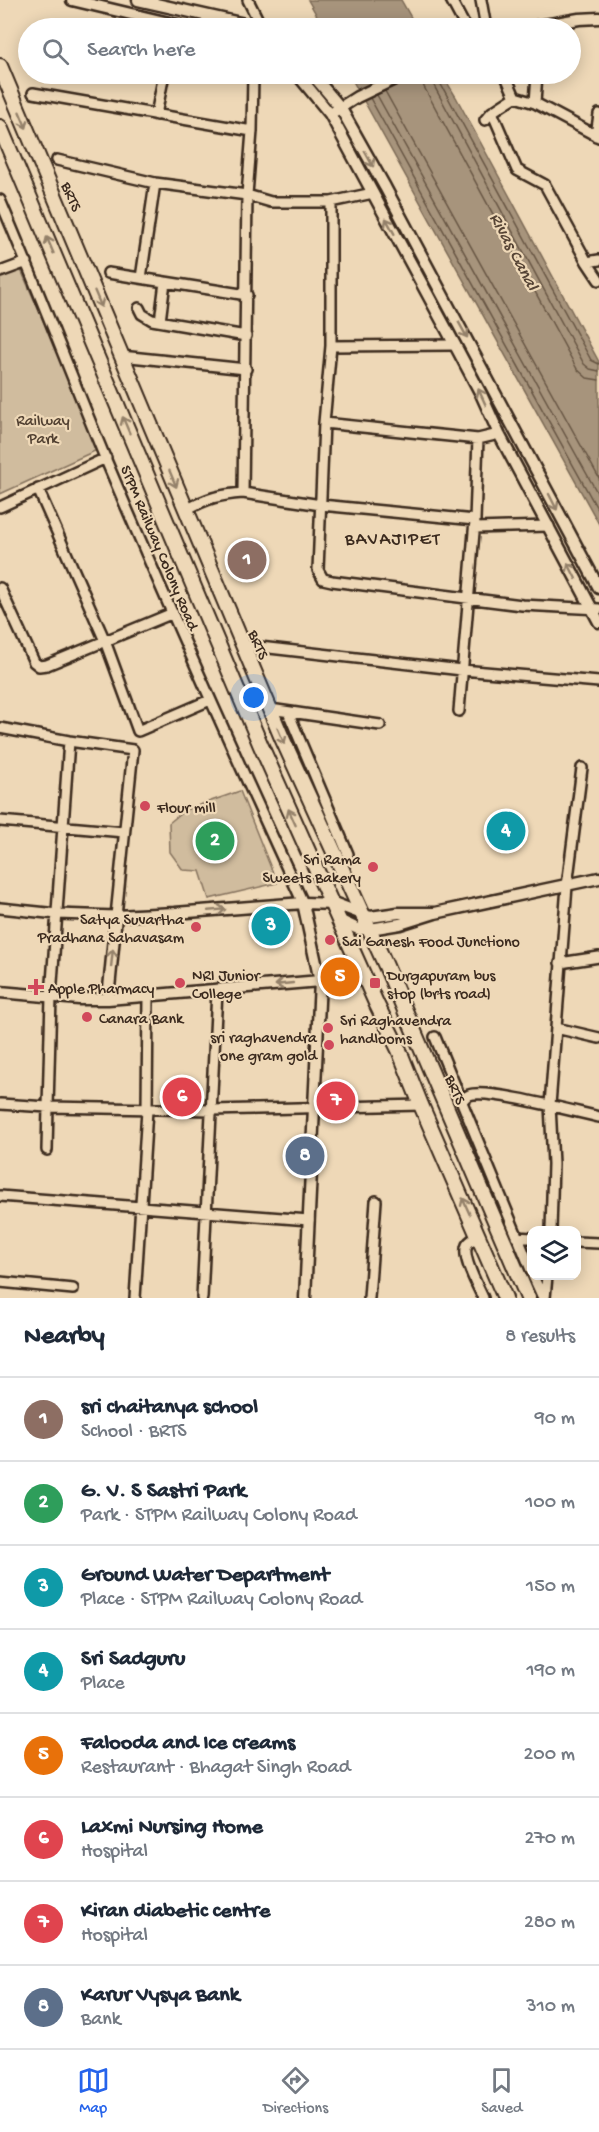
<!DOCTYPE html>
<html lang="en">
<head>
<meta charset="utf-8">
<style>
  :root { --surface:#fff; --page:#f6f6f7; --text:#1f2937; --muted:#747a83; --line:#e0e1e3; --accent:#2563eb }
  body { margin:0; font-family:"Gochi Hand",sans-serif; background:var(--page); color:var(--text) }
  .controls { position:absolute; right:18px; bottom:18px; display:grid; overflow:hidden; border-radius:12px; box-shadow:0 3px 15px #0003 }
  .controls button { width:54px; height:54px; display:grid; place-items:center; padding:0; border:0; border-bottom:2px solid var(--line); background:var(--surface); color:var(--text); font:30px sans-serif }
  .you { position:absolute; left:254px; top:698px; width:21px; height:21px; margin:-15px; border:4px solid #fff; border-radius:50%; background:#1a73e8; box-shadow:0 0 0 9px #1a73e833 }
  .badge { display:grid; place-items:center; width:39px; height:39px; border-radius:50%; background:var(--accent); color:#fff; font-size:20px; font-weight:700 }
  .pin { position:absolute; translate:-50% -50%; border:3px solid #fff; box-shadow:0 2px 6px #0006 }
  .list { margin:0; padding:0; list-style:none }
  h2 { display:flex; justify-content:space-between; align-items:center; height:78px; margin:0; padding:0 24px; font-size:26px }
  h2 small { font-size:20px; font-weight:400; color:var(--muted) }
  .list li { display:grid; grid-template-columns:39px 1fr auto; gap:18px; align-items:center; box-sizing:border-box; height:84px; padding:0 24px; border-top:2px solid var(--line) }
  .list b { display:block; font-size:22px; white-space:nowrap }
  .list p { margin:0; font-size:20px; white-space:nowrap; color:var(--muted) }
  .list em { font-size:20px; font-style:normal; color:var(--muted) }
  .icon { flex:none; width:33px; height:33px; fill:none; stroke:currentColor; stroke-width:2; stroke-linecap:round; stroke-linejoin:round }
  .map { position:relative; flex:none; width:599px; height:1298px; overflow:hidden }
  .search { position:absolute; background:var(--surface); box-shadow:0 3px 15px #0003; left:18px; right:18px; top:18px; height:66px; display:flex; align-items:center; gap:15px; box-sizing:border-box; padding:0 21px; border-radius:33px; color:var(--muted); font-size:22px }
  .sheet { height:750px; background:var(--surface) }
  nav { display:flex; justify-content:space-around; align-items:center; box-sizing:border-box; height:84px; border-top:2px solid var(--line); background:var(--surface); font-size:16px; color:var(--muted) }
  nav a { display:grid; justify-items:center; gap:3px }
  nav .on { color:var(--accent) }
  .map>svg:first-child { display:block }
  .green { fill:#d0bc9e; stroke:#86735e; stroke-width:1.5 }
  .water { fill:#a7947b; stroke:#7c6a56; stroke-width:1.5 }
  .lines { fill:none; stroke-linecap:round; stroke-linejoin:round }
  .shore { stroke:#665443; stroke-width:1.5 }
  .minor-casing { stroke:#3b2a1e; stroke-width:14 }
  .tertiary-casing { stroke:#3b2a1e; stroke-width:15 }
  .primary-casing { stroke:#3b2a1e; stroke-width:18 }
  .minor { stroke:#eed8b7; stroke-width:9 }
  .tertiary { stroke:#eed8b7; stroke-width:10 }
  .primary { stroke:#eed8b7; stroke-width:14 }
  .oneway { stroke:#94816a }
  .poi-dot { fill:#d1495b; stroke:#eed8b7; stroke-width:2 }
  .labels { text-anchor:middle; stroke-width:4.5; stroke-linejoin:round; paint-order:stroke }
  .street-label { font-size:16px; fill:#3b2a1e; stroke:#eed8b7 }
  .park-label { font-size:16px; fill:#514031; stroke:#eed8b7 }
  .poi-label { font-size:16px; fill:#3b2a1e; stroke:#eed8b7; text-anchor:start }
  .water-label { font-size:18px; font-style:italic; fill:#564435; stroke:#eed8b7 }
  .neighbourhood-label { font-size:18px; letter-spacing:1.5px; fill:#3b2a1e; stroke:#eed8b7 }
</style>
</head>
<body>
<div class="map">
<svg width="599" height="1298" viewBox="0 0 599 1298">
  <rect width="100%" height="100%" fill="#eed8b7"/>
  <filter id="ink" filterUnits="userSpaceOnUse"><feTurbulence type="fractalNoise" baseFrequency=".0167" numOctaves="2"/><feDisplacementMap in="SourceGraphic" scale="12" xChannelSelector="R" yChannelSelector="G"/><feConvolveMatrix kernelMatrix="1 2 1 2 8 2 1 2 1" color-interpolation-filters="sRGB"/></filter>
  <g filter="url(#ink)">
    <path class="green" d="M18,263L99,449L0,494V270Z
      M240,791L277,883L209,899L200,871L183,870L170,852L169,823L185,810Z"/>
    <path class="water" d="M308,0H401L417,28H324Z
      M349,74H442L456,97L599,362V524Z"/>
    <g class="lines">
      <path class="shore" d="M421,74L424,87L577,369L587,378L599,380
        M430,74L432,82L584,364L590,369L599,371
        M437,74L438,79L591,360L599,364
        M385,91L599,478
        M377,95L599,496
        M370,98L599,512"/>
      <defs>
        <path id="minor" d="M248,0L262,28
          M451,0L466,28
          M481,0L486,28
          M505,74L515,97
          M33,93L252,131
          M535,103L537,74
          M492,112L517,170L545,185L587,262L599,280
          M156,115L164,74
          M485,120L492,112L515,97L535,103L599,137
          M596,136L599,114
          M57,160L155,183L247,195L271,202H331
          M373,193L331,202V346L324,423L318,570L323,579L332,581L522,605L599,609
          M0,200C37,286 70,373 106,460C169,608 235,756 303,903
          M587,262L599,260
          M0,272L27,262
          M108,273L247,295
          M141,278L155,183
          M139,308L142,314L152,320L246,336
          M160,321L165,282
          M331,346L455,345
          M121,356L246,369
          M324,423L478,439L499,434
          M38,489L105,641L138,731L210,700
          M243,493L321,505L475,520
          M0,507L106,458
          M186,510C207,498 219,495 243,493L247,195L252,131L253,74
          M475,528L549,526
          M0,588L34,662L39,666L47,665L173,613
          M243,645L462,670L599,682
          M270,709L380,725
          M459,711L475,520L478,439
          M288,712L348,854
          M0,728L69,741L133,750L116,916L57,914L0,908
          M0,821L124,832
          M560,963L599,957
          M556,1028L599,1038
          M435,1037L532,1272
          M462,1101C464,1099 466,1096 469,1095C488,1088 576,1112 599,1117
          M0,1104L48,1107L51,997L69,741
          M47,1150L48,1107L212,1110L421,1105
          M0,1196L309,1220
          M551,1230L553,1164L550,1105L567,886L582,768
          M479,1235C475,1238 469,1241 467,1245C461,1257 478,1286 483,1298
          M516,1237L532,1238
          M576,1242L599,1243
          M533,1276L543,1298
          M0,1282L73,1289
          M135,1298L147,1110L148,996
          M202,1298L217,991
          M369,1298L376,1201
          M545,1298L547,1276"/>
        <path id="tertiary" d="M72,0L190,28
          M138,0L262,28
          M527,28L579,19L599,18
          M297,74L330,114L455,345L481,394L499,434L599,622
          M312,74L340,107L385,187L599,588
          M335,111L357,97L405,74
          M339,920L358,929H370L400,924L435,913L599,878
          M0,992L79,999H108L320,981L303,903
          M108,999L116,916L175,913L303,903L336,904L370,917L398,913H435
          M305,1298L320,981"/>
        <path id="primary" d="M0,66L282,738L386,966L528,1298
          M0,127L261,746L376,1003L399,1050L421,1105L505,1298"/>
      </defs>
      <use href="#minor" class="minor-casing"/>
      <use href="#tertiary" class="tertiary-casing"/>
      <use href="#primary" class="primary-casing"/>
      <use href="#minor" class="minor"/>
      <use href="#tertiary" class="tertiary"/>
      <use href="#primary" class="primary"/>
    </g>
    <defs><path id="oneway-shaft" d="M-6 0H5M1.5-3L5.5 0L1.5 3" fill="none" stroke-width="1.6" stroke-linecap="round" stroke-linejoin="round" transform="scale(1.5)"/></defs>
    <g class="oneway">
      <use href="#oneway-shaft" transform="translate(23 120) rotate(67)"/>
      <use href="#oneway-shaft" transform="translate(369 159) rotate(61)"/>
      <use href="#oneway-shaft" transform="translate(390 226) rotate(-119)"/>
      <use href="#oneway-shaft" transform="translate(50 245) rotate(-113)"/>
      <use href="#oneway-shaft" transform="translate(98 299) rotate(67)"/>
      <use href="#oneway-shaft" transform="translate(463 330) rotate(61)"/>
      <use href="#oneway-shaft" transform="translate(482 397) rotate(-115)"/>
      <use href="#oneway-shaft" transform="translate(126 425) rotate(-113)"/>
      <use href="#oneway-shaft" transform="translate(173 479) rotate(67)"/>
      <use href="#oneway-shaft" transform="translate(553 502) rotate(63)"/>
      <use href="#oneway-shaft" transform="translate(572 571) rotate(-117)"/>
      <use href="#oneway-shaft" transform="translate(281 736) rotate(67)"/>
      <use href="#oneway-shaft" transform="translate(292 817) rotate(-114)"/>
      <use href="#oneway-shaft" transform="translate(217 910) rotate(-5)"/>
      <use href="#oneway-shaft" transform="translate(112 958) rotate(-84)"/>
      <use href="#oneway-shaft" transform="translate(284 984) rotate(174)"/>
      <use href="#oneway-shaft" transform="translate(466 1206) rotate(-114)"/>
    </g>
  </g>
  <g class="poi-dot">
    <circle cx="145" cy="806" r="6"/>
    <circle cx="373" cy="867" r="6"/>
    <circle cx="196" cy="927" r="6"/>
    <circle cx="330" cy="940" r="6"/>
    <circle cx="180" cy="983" r="6"/>
    <rect x="369" y="977" width="12" height="12" rx="3"/>
    <path d="M33 978h6v6h6v6h-6v6h-6v-6h-6v-6h6z"/>
    <circle cx="87" cy="1017" r="6"/>
    <circle cx="328" cy="1028" r="6"/>
    <circle cx="329" cy="1045" r="6"/>
  </g>
  <g class="labels">
    <g class="street-label">
      <text transform="translate(73 196) rotate(67)" y="6">BRTS</text>
      <text transform="translate(161 547) rotate(67)" y="6">STPM Railway Colony Road</text>
      <text transform="translate(260 644) rotate(67)" y="6">BRTS</text>
      <text transform="translate(457 1089) rotate(67)" y="6">BRTS</text>
    </g>
    <g class="park-label">
      <text x="43" y="425">Railway<tspan x="43" dy="18">Park</tspan></text>
    </g>
    <g class="poi-label">
      <text x="157" y="812">Flour mill</text>
      <text x="361" y="864" text-anchor="end">Sri Rama<tspan x="361" dy="18">Sweets Bakery</tspan></text>
      <text x="184" y="924" text-anchor="end">Satya Suvartha<tspan x="184" dy="18">Pradhana Sahavasam</tspan></text>
      <text x="342" y="946">Sai Ganesh Food Junctiono</text>
      <text x="192" y="980">NRI Junior<tspan x="192" dy="18">College</tspan></text>
      <text x="387" y="980">Durgapuram bus<tspan x="387" dy="18">stop (brts road)</tspan></text>
      <text x="48" y="993">Apple Pharmacy</text>
      <text x="99" y="1023">Canara Bank</text>
      <text x="340" y="1025">Sri Raghavendra<tspan x="340" dy="18">handlooms</tspan></text>
      <text x="317" y="1042" text-anchor="end">sri raghavendra<tspan x="317" dy="18">one gram gold</tspan></text>
    </g>
    <g class="water-label">
      <text transform="translate(515 251) rotate(62)" y="6">Rivas Canal</text>
    </g>
    <g class="neighbourhood-label">
      <text x="393" y="544">BAVAJIPET</text>
    </g>
  </g>
</svg>
<div class="controls">
<button><svg class="icon" aria-label="layers" viewBox="0 0 24 24"><path d="M12 4l9 5-9 5-9-5zM3 14l9 5 9-5"/></svg></button>
</div>
<div class="you"></div>
<div class="pin badge" style="left:247px;top:560px;background:#8d6e63">1</div>
<div class="pin badge" style="left:215px;top:841px;background:#2e9e5b">2</div>
<div class="pin badge" style="left:271px;top:926px;background:#0f9aa8">3</div>
<div class="pin badge" style="left:506px;top:831px;background:#0f9aa8">4</div>
<div class="pin badge" style="left:340px;top:977px;background:#e8710a">5</div>
<div class="pin badge" style="left:182px;top:1097px;background:#e0444e">6</div>
<div class="pin badge" style="left:336px;top:1101px;background:#e0444e">7</div>
<div class="pin badge" style="left:305px;top:1156px;background:#5c6f8a">8</div>
<div class="search"><svg class="icon" aria-label="search" viewBox="0 0 24 24"><circle cx="10" cy="10" r="6"/><path d="M15 15l6 6"/></svg>Search here</div>
</div>
<section class="sheet">
<h2>Nearby<small>8 results</small></h2>
<ul class="list">
<li><span class="badge" style="background:#8d6e63">1</span><div><b>sri chaitanya school</b><p>School · BRTS</p></div><em>90 m</em></li>
<li><span class="badge" style="background:#2e9e5b">2</span><div><b>G. V. S Sastri Park</b><p>Park · STPM Railway Colony Road</p></div><em>100 m</em></li>
<li><span class="badge" style="background:#0f9aa8">3</span><div><b>Ground Water Department</b><p>Place · STPM Railway Colony Road</p></div><em>150 m</em></li>
<li><span class="badge" style="background:#0f9aa8">4</span><div><b>Sri Sadguru</b><p>Place</p></div><em>190 m</em></li>
<li><span class="badge" style="background:#e8710a">5</span><div><b>Falooda and Ice creams</b><p>Restaurant · Bhagat Singh Road</p></div><em>200 m</em></li>
<li><span class="badge" style="background:#e0444e">6</span><div><b>Laxmi Nursing Home</b><p>Hospital</p></div><em>270 m</em></li>
<li><span class="badge" style="background:#e0444e">7</span><div><b>Kiran diabetic centre</b><p>Hospital</p></div><em>280 m</em></li>
<li><span class="badge" style="background:#5c6f8a">8</span><div><b>Karur Vysya Bank</b><p>Bank</p></div><em>310 m</em></li>
</ul>
</section>
<nav>
<a class="on"><svg class="icon" aria-label="map" viewBox="0 0 24 24"><path d="M3 6l6-2 6 2 6-2v14l-6 2-6-2-6 2zM9 4v14M15 6v14"/></svg>Map</a>
<a><svg class="icon" aria-label="directions" viewBox="0 0 24 24"><path d="M12 3l9 9-9 9-9-9zM9 14v-3h6M13 9l2 2-2 2"/></svg>Directions</a>
<a><svg class="icon" aria-label="saved" viewBox="0 0 24 24"><path d="M7 4h10v16l-5-4-5 4z"/></svg>Saved</a>
</nav>
</body>
</html>
